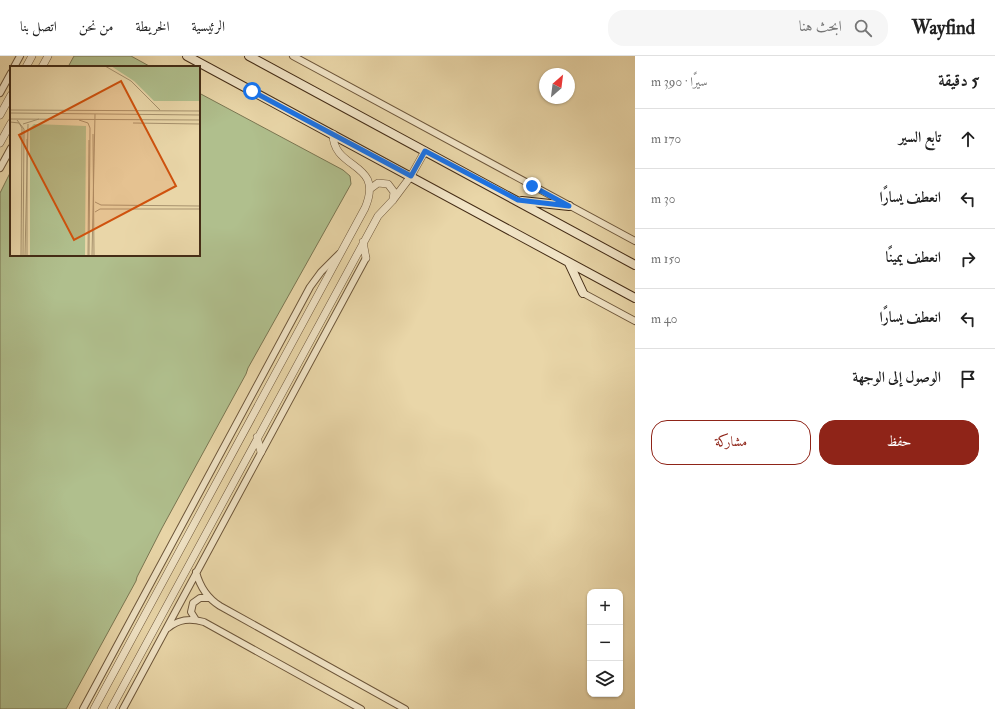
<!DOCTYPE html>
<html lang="ar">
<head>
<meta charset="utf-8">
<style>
  :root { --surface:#fff; --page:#f6f6f6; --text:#222; --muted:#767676; --line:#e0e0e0; --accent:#8f2418 }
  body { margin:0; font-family:"IM FELL Double Pica",Amiri,serif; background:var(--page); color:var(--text); direction:rtl }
  .controls { position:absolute; right:12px; bottom:12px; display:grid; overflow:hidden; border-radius:8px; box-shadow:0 1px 3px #0004 }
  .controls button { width:36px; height:36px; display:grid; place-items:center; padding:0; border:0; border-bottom:1px solid var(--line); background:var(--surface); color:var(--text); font:20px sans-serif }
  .compass { position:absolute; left:539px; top:12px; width:36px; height:36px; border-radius:50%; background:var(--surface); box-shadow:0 1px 3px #0004; rotate:28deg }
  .stop { position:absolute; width:12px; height:12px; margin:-9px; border:3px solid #1a73e8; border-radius:50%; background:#fff }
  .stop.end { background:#1a73e8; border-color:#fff; box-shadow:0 1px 4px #0008 }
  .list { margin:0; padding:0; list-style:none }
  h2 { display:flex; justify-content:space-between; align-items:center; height:52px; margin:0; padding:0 16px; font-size:17px }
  h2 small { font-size:13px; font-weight:400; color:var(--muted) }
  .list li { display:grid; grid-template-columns:26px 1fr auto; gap:12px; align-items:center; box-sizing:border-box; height:60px; padding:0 16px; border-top:1px solid var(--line) }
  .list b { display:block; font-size:15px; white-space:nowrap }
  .list em { font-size:13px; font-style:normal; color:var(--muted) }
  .actions { display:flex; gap:8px; padding:12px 16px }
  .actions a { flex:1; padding:9px 0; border:1px solid var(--accent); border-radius:16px; text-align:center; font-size:14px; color:var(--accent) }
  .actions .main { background:var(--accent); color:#fff }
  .icon { flex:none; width:22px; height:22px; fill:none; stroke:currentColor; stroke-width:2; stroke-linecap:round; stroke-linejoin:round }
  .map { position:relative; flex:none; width:635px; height:653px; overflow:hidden; direction:ltr }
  header { display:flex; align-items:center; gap:24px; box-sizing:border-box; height:56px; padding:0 20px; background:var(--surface); border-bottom:1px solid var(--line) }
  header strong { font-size:19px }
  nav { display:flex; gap:22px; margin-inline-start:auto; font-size:14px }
  .search { width:280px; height:36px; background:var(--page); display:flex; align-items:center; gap:10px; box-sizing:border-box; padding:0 14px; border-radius:16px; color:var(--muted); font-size:15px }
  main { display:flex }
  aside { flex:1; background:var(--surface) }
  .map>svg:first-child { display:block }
  .green { fill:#b0bf8d; stroke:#7a7652 }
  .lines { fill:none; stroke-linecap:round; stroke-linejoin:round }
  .minor-casing { stroke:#6d563a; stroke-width:8 }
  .tertiary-casing { stroke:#6d563a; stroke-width:8 }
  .secondary-casing { stroke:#442c16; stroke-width:10 }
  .minor { stroke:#f1e4c6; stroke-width:6 }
  .tertiary { stroke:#f1e4c6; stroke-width:7 }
  .secondary { stroke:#f1e4c6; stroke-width:8 }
  .route { stroke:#1a73e8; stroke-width:5 }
  .inset-road { fill:none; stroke:#a7926e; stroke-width:1 }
  .view { fill:#cf520e; fill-opacity:0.15; stroke:#cf520e; stroke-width:2 }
  .inset-edge { fill:none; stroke:#442c16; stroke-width:2 }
</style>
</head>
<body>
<header>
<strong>Wayfind</strong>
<div class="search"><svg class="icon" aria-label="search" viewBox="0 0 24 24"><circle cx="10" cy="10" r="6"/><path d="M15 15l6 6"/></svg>ابحث هنا</div>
<nav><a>الرئيسية</a><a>الخريطة</a><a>من نحن</a><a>اتصل بنا</a></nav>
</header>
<main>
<aside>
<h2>5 دقيقة<small>سيرًا · 390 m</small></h2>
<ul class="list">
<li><svg class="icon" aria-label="ahead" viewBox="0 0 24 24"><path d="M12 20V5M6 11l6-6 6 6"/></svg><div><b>تابع السير</b></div><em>170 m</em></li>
<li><svg class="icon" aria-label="left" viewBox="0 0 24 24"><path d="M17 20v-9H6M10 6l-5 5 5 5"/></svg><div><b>انعطف يسارًا</b></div><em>30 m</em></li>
<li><svg class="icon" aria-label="right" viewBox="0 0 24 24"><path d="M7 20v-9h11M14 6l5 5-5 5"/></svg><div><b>انعطف يمينًا</b></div><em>150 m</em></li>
<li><svg class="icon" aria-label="left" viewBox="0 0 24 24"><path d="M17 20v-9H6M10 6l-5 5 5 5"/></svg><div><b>انعطف يسارًا</b></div><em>40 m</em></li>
<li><svg class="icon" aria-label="arrive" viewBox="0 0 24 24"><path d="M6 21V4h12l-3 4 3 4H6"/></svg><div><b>الوصول إلى الوجهة</b></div></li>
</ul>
<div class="actions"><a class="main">حفظ</a><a>مشاركة</a></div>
</aside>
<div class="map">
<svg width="635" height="653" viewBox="0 0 635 653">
  <rect width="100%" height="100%" fill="#e9d6a8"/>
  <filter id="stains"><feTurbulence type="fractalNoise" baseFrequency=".005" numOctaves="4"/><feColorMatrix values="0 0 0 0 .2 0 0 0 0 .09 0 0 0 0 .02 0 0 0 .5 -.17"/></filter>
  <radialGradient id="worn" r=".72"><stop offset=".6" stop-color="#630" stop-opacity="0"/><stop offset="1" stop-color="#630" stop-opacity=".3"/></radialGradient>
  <path class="green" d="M74,0H131L151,11H68Z
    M199,37L343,114L350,120L351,128L248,312L246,318L162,472L137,521L136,525L66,653H0V137L11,115V199H199Z"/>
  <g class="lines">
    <defs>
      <path id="minor" d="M293,0L635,185
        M14,11L20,0
        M0,37L11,17
        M0,112L11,92
        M583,237L635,265
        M196,516C200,531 207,542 220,550L405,653
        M196,564L191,556L193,547L200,542H209
        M168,572C179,563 190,562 204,566L361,653
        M83,653L310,231L321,216L339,198
        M123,653L366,202"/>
      <path id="tertiary" d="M26,11L32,0
        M42,11L48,0
        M0,59L11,39
        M0,87L11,67
        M370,133L378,127L388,128L394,136L393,144
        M363,186L366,202
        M257,381L261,396
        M94,653L365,152C385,105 333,115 333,78
        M111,653L378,160L393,144L411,120L425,95"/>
      <path id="secondary" d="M187,0L635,242
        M249,0L635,209
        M522,145L569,150
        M569,207L583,237"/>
    </defs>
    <use href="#minor" class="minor-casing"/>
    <use href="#tertiary" class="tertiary-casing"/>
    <use href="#secondary" class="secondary-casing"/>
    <use href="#minor" class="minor"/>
    <use href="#tertiary" class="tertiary"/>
    <use href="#secondary" class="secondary"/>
  </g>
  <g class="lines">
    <path class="route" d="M252,35L411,120L425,95L518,144L569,150L532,130"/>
  </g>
  <g transform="translate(10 10)">
    <rect width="190" height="190" fill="#e9d6a8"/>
    <path d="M101,0H190V35H144L124,15ZM24,58L76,60L75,190H20V62Z" fill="#b0bf8d"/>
    <path class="inset-road" d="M95,0L121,15L150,44M0,44L190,45M0,47L190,49M0,53L190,54M7,54L14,63L13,190M69,54L78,57L80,62L79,190M0,56L9,57L12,62L11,190M123,57L190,58M13,58L29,53M83,68L84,190M17,73V190M85,136L91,139L190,140M85,146L90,143H190M15,190L18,58M78,190L79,74M82,190L85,48"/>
    <path class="view" d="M111,15L166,120L64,174L9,69Z"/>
    <rect width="190" height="190" class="inset-edge"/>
  </g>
  <rect width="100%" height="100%" filter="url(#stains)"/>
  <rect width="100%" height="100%" fill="url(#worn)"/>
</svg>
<div class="controls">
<button>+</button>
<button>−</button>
<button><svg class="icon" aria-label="layers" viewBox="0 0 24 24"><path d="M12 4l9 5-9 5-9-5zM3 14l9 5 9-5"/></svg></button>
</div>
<svg class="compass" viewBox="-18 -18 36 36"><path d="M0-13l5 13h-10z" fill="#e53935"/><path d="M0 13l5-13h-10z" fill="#767676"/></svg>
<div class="stop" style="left:252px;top:35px"></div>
<div class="stop end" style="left:532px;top:130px"></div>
</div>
</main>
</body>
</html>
